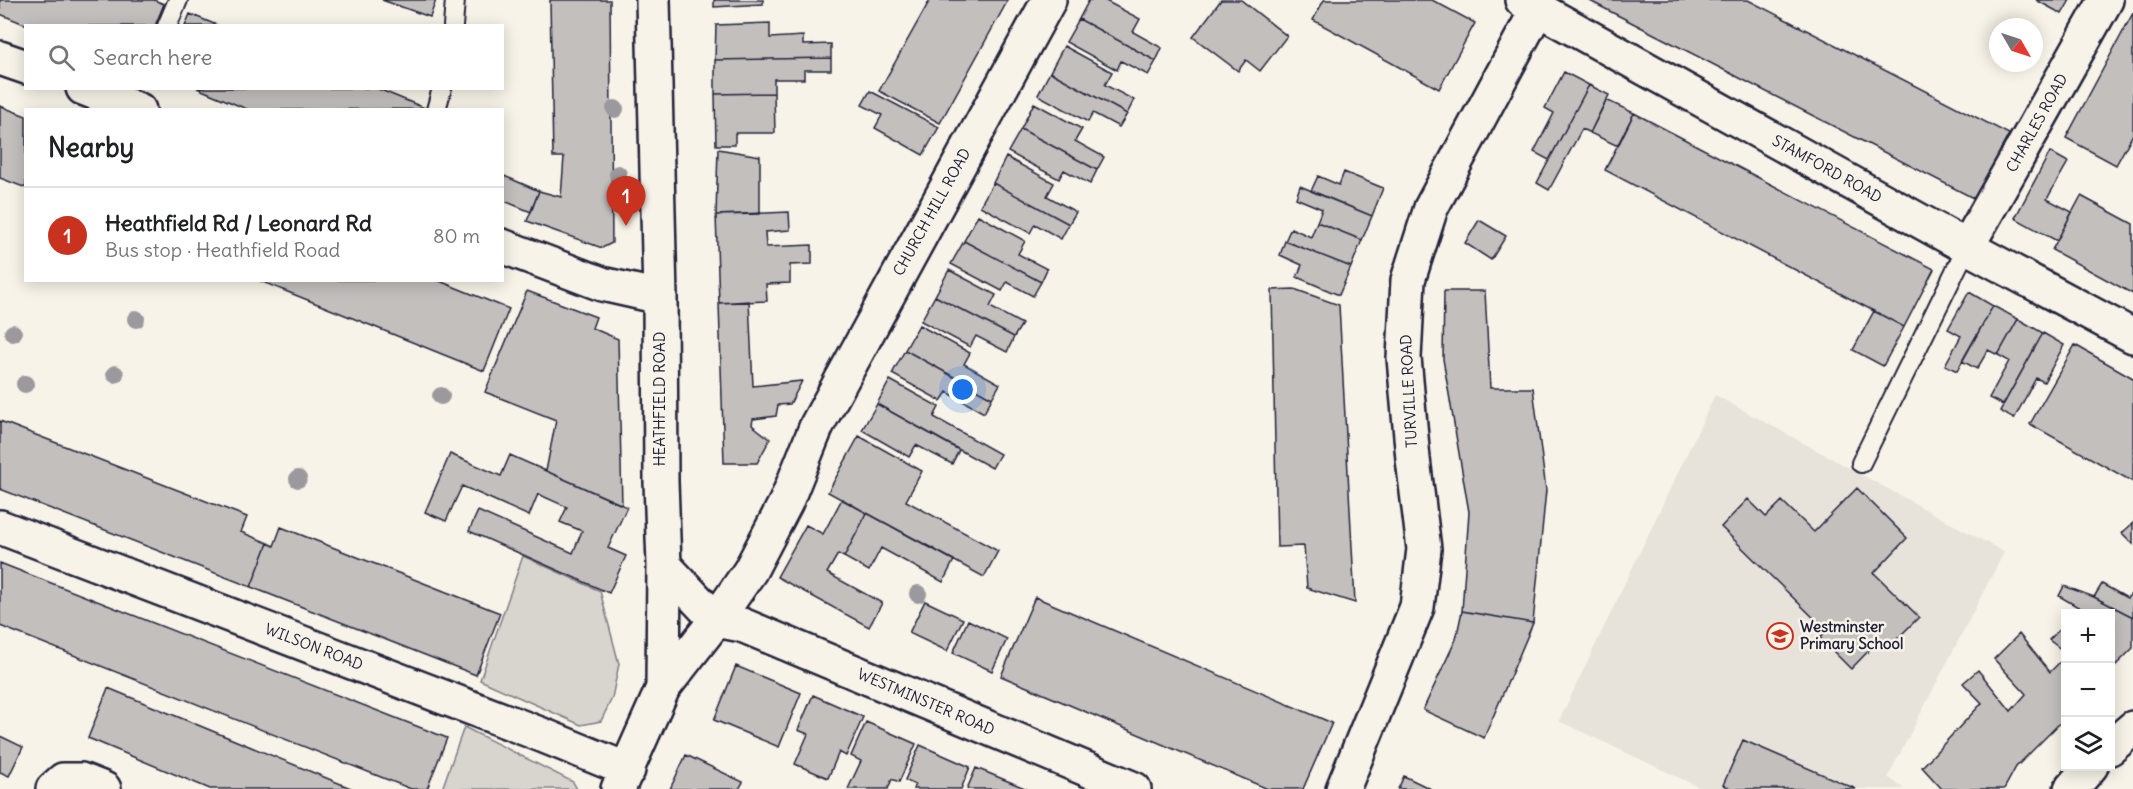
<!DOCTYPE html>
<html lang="en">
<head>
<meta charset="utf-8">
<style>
  :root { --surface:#fff; --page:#f2f2f2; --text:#202124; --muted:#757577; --line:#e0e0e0; --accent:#c8321e }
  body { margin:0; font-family:Delius,sans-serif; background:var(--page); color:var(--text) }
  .controls { position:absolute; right:18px; bottom:18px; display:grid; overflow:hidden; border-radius:0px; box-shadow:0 3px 15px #0003 }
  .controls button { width:54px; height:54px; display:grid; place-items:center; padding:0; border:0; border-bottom:2px solid var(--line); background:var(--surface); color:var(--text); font:30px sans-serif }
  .compass { position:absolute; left:1989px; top:18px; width:54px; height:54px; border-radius:50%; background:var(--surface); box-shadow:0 3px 15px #0003; rotate:129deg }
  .you { position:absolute; left:963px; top:390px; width:21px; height:21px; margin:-15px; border:4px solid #fff; border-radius:50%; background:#1a73e8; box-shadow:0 0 0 9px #1a73e833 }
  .badge { display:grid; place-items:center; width:39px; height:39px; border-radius:50%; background:var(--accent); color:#fff; font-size:20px; font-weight:700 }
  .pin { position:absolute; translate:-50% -50px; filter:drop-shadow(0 2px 3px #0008) }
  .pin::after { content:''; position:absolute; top:32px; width:21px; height:18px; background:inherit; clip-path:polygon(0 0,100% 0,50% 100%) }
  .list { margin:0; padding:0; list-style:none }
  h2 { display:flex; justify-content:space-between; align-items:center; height:78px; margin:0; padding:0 24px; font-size:26px }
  h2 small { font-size:20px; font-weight:400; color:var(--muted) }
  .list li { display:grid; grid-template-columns:39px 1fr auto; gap:18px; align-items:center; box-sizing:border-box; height:96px; padding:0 24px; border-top:2px solid var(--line) }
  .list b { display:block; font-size:22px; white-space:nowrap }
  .list p { margin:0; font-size:20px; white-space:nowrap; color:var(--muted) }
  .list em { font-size:20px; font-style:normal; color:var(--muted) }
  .icon { flex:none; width:33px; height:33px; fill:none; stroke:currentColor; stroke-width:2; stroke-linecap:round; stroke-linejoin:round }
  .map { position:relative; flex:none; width:2133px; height:789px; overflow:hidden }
  .search { position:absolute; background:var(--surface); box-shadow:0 3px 15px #0003; left:24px; top:24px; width:480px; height:66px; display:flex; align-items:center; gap:15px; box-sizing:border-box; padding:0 21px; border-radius:0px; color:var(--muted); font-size:22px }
  .panel { position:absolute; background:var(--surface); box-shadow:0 3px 15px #0003; left:24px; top:108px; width:480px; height:174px; border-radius:0px }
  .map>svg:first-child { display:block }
  .built { fill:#e7e3db }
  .green { fill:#d8d5cf; stroke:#7d7c85; stroke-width:1.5 }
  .building { fill:#c2bfbd; stroke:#22223b; stroke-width:1.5 }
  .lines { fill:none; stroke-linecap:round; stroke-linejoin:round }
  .service-casing { stroke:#22223b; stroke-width:22 }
  .minor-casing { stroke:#22223b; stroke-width:38 }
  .service { stroke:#f7f3e8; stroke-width:18 }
  .minor { stroke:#f7f3e8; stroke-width:33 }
  .tree { fill:#9b999d }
  .labels { text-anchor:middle; stroke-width:5; stroke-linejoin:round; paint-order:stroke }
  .street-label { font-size:15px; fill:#22223b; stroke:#f7f3e8 }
  .poi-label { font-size:15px; font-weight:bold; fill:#22223b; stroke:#f7f3e8; text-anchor:start }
</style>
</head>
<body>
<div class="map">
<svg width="2133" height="789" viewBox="0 0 2133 789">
  <rect width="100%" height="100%" fill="#f7f3e8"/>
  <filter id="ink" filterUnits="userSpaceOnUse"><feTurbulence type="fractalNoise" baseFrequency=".0167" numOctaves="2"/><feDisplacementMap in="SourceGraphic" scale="12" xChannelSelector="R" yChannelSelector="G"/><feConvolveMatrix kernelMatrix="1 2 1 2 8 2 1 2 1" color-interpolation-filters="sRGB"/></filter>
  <g filter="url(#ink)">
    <path class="built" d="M1715,395L2004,552L1888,777L1904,789H1703L1559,721Z"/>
    <path class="green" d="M523,556L600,591L619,664L612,698L601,721L581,725L480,680Z
      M464,727L573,782L577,789H442Z"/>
    <path class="building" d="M0,0H154L164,4L155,26H29L0,14Z
      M382,0H436L430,17Z
      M550,0H610L612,243L602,248L527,221L539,191L561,197L564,157H553Z
      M714,0H763V4L714,7Z
      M930,0H1008L940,123L879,91Z
      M1089,0H1104L1140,19L1133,32L1162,48L1156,61L1079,19Z
      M1221,0H1241L1287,36L1260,71L1246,60L1238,71L1193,37Z
      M1324,0H1432L1475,23L1439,89L1313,20Z
      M1588,0H1748L2009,134L1975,199Z
      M2036,0H2070L2062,14Z
      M2133,13V134L2116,165L2066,138Z
      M190,14L219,26H185Z
      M1079,19L1156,61L1148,75L1121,61L1117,70L1066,42Z
      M770,23V38L803,36V45L831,44V58L715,60L716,25Z
      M1064,46L1112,72L1105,85L1134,100L1127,114L1050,72Z
      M831,58V70H804V79H774V93L715,94V60Z
      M1050,72L1127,114L1119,127L1093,113L1088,122L1038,95Z
      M1564,72L1589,85L1549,160L1534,152L1554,113L1545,108Z
      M1589,85L1609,95L1590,133L1582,129L1549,190L1537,183Z
      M197,88H376L427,109L249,110Z
      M870,91L939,127L923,155L875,128L882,115L862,105Z
      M774,93L775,133H735V145H716L715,94Z
      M1606,100L1634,113L1618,146L1590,133Z
      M1034,103L1082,129L1075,141L1104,157L1097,170L1021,129Z
      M0,106L26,116V188L0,178Z
      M1634,113L1934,269L1904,327L1605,170Z
      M1021,129L1097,170L1090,184L1064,170L1059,179L1008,152Z
      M718,149L760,156V214L716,215Z
      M2050,152L2068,162L2047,199L2072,212L2057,241L2015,218Z
      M1006,157L1054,183L1047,196L1076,212L1069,224L993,183Z
      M1344,172L1383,188L1372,216L1311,191L1318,176L1339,185Z
      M502,175L539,191L531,212L502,200Z
      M993,183L1069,224L1061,239L1035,224L1030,233L980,206Z
      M1300,186L1372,216L1362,240L1317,222L1322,209L1296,198Z
      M2081,196L2133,224V294L2052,250Z
      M789,212L790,230L765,232L766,247L812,245V264L790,265V283L766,284L767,301L719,303L716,215Z
      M978,215L1025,241L1018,254L1047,269L1041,282L964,241Z
      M1479,220L1506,236L1491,260L1465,243Z
      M1317,222L1362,240L1351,267L1285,241L1291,228L1311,237Z
      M964,241L1041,282L1033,296L1007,282L1002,291L951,264Z
      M1285,241L1351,267L1339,295L1297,277L1302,265L1280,255Z
      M949,270L996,295L990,307L1022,324L1014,337L935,296Z
      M258,280H437L509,309L484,371Z
      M1294,289L1339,305L1355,603L1307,588L1304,546L1277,547L1272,290Z
      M527,291L596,317L592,328L618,339L622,505L546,471L556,420L485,392Z
      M1444,291H1485L1490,388H1533L1546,490L1533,623L1462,611L1469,512L1443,359Z
      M1969,292L1993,306L1957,371L1945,365L1961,336L1948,329Z
      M935,296L1014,337L1007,352L976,336L970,347L921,321Z
      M749,301L753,386L802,381L790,404L778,405L776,416L753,419L752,425L770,439L757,463H724L719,303Z
      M1993,306L2018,319L1998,355L1988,350L1977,369L1962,361Z
      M1874,311L1904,327L1883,366L1853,350Z
      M2018,319L2043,333L2003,405L1989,398L2009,361L1998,355Z
      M919,325L970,353L964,364L1000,384L992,398L905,350Z
      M2043,333L2064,345L2044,382L2036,378L2014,419L2000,411Z
      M2075,345L2133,378V482L2030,424Z
      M905,350L992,398L984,413L947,392L941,401L892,374Z
      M890,380L939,407L934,417L1000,454L992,468L877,404Z
      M877,404L959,450L952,464L916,445L909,457L862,430Z
      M0,421L247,517L241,532L268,543L251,587L0,489Z
      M859,436L922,471L906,501L998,551L984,577L828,492Z
      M450,454L501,476L510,455L627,507L608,548L626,556L609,593L469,531L478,511L573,553L582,531L560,522L567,507L538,494L529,516L462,486L446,521L425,512Z
      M1857,488L1907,538L1874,573L1919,617L1889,647L1880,639L1851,669L1820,638L1827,631L1721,527L1748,499L1766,517L1782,501L1814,532Z
      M842,499L867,513L844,557L838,554L827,573L882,603L869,627L777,577L806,525L823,534Z
      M867,513L954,560L943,582L881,548L869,571L844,557Z
      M2133,523V544L2122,533Z
      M281,527L500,613L476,675L251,587L268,543L274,546Z
      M0,563L447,738L427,789H411L0,626Z
      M2102,584L2127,598L2133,592V617L2094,597Z
      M2064,586L2094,597L2133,617V648L2110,671V614H2090L2059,596Z
      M1035,597L1332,723L1303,789H1268L1001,676Z
      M925,601L963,619L947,651L909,633Z
      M1462,611L1533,623L1484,738L1423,710L1456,639Z
      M968,620L1007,639L992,671L953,653Z
      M2066,623V653L2049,640Z
      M2019,634L2050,672L2066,656V717L2016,767L2004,789H1942L1922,767L1982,703L1963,683L1978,670L2011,711L2026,694L1994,659Z
      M736,666L801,693L779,747L714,720Z
      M108,688L353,789H210L88,738Z
      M813,695L863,717L846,756L839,752L828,778L795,764L808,734L798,730Z
      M866,722L916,744L899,782L892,779L888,789H848L861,761L851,756Z
      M0,736L23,747L9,776L0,772Z
      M1743,740L1856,789H1732L1723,785Z
      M920,745L970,767L961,789H913L915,785L905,780Z
      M686,755L743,782L739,789H670Z
      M976,768L1027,789H967Z
      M1404,776L1431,789H1398Z"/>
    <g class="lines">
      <defs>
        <path id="service" d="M167,26L178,0
          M453,26L455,0
          M436,110L442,88
          M1861,463L1967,247"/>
        <path id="minor" d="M1522,0L1967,247L2133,336
          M0,58L26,67
          M83,88L139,110
          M502,246L602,284L660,297
          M1967,247L2106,0
          M0,527L542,735L628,770
          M664,565L716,620L742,625L1134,789
          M663,688L716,620L750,571L786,502L817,425L1049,0
          M2110,748L2133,728
          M53,789L63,780H81L104,789
          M618,789L663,688L664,565L661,482L660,297L653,0
          M1343,789L1417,607L1424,549L1413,459L1404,358L1408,280L1431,208L1538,8
          M2071,789L2091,766"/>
      </defs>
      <use href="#service" class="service-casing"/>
      <use href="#minor" class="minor-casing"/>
      <use href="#service" class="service"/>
      <use href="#minor" class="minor"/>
    </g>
    <g class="tree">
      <circle cx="615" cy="109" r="9"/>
      <circle cx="618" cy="174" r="9"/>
      <circle cx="136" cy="319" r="9"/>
      <circle cx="13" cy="333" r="9"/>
      <circle cx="115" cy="374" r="9"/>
      <circle cx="25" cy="384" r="9"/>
      <circle cx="441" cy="396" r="9"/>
      <circle cx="298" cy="479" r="9"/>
      <circle cx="918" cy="594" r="9"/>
    </g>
  </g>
  <defs>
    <symbol id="school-ring" viewBox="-11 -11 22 22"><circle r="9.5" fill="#f7f3e8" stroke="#c8321e" stroke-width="1.5"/><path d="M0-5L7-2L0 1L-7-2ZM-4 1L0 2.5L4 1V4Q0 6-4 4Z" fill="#c8321e"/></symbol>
  </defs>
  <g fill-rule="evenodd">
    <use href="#school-ring" x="1765" y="621" width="30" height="30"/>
  </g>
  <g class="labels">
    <g class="street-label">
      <text transform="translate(2037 123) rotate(-61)" y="5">CHARLES ROAD</text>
      <text transform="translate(1827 169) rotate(29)" y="5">STAMFORD ROAD</text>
      <text transform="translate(932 212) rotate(-61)" y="5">CHURCH HILL ROAD</text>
      <text transform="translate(1409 391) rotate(-93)" y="5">TURVILLE ROAD</text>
      <text transform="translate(660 399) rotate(-90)" y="5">HEATHFIELD ROAD</text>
      <text transform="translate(314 647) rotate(21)" y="5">WILSON ROAD</text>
      <text transform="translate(926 702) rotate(23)" y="5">WESTMINSTER ROAD</text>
    </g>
    <g class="poi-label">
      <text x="1800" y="632">Westminster<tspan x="1800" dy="17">Primary School</tspan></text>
    </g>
  </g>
</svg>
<div class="controls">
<button>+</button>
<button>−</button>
<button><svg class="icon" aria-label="layers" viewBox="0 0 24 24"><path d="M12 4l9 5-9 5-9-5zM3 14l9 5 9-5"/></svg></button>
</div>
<svg class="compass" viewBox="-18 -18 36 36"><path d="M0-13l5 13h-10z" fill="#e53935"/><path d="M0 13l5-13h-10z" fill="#757577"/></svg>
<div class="you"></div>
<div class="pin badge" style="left:626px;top:226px">1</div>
<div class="search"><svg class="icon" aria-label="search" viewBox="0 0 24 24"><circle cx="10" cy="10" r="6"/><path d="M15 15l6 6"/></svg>Search here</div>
<section class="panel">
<h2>Nearby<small></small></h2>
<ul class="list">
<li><span class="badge">1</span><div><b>Heathfield Rd / Leonard Rd</b><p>Bus stop · Heathfield Road</p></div><em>80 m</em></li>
</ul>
</section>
</div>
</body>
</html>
